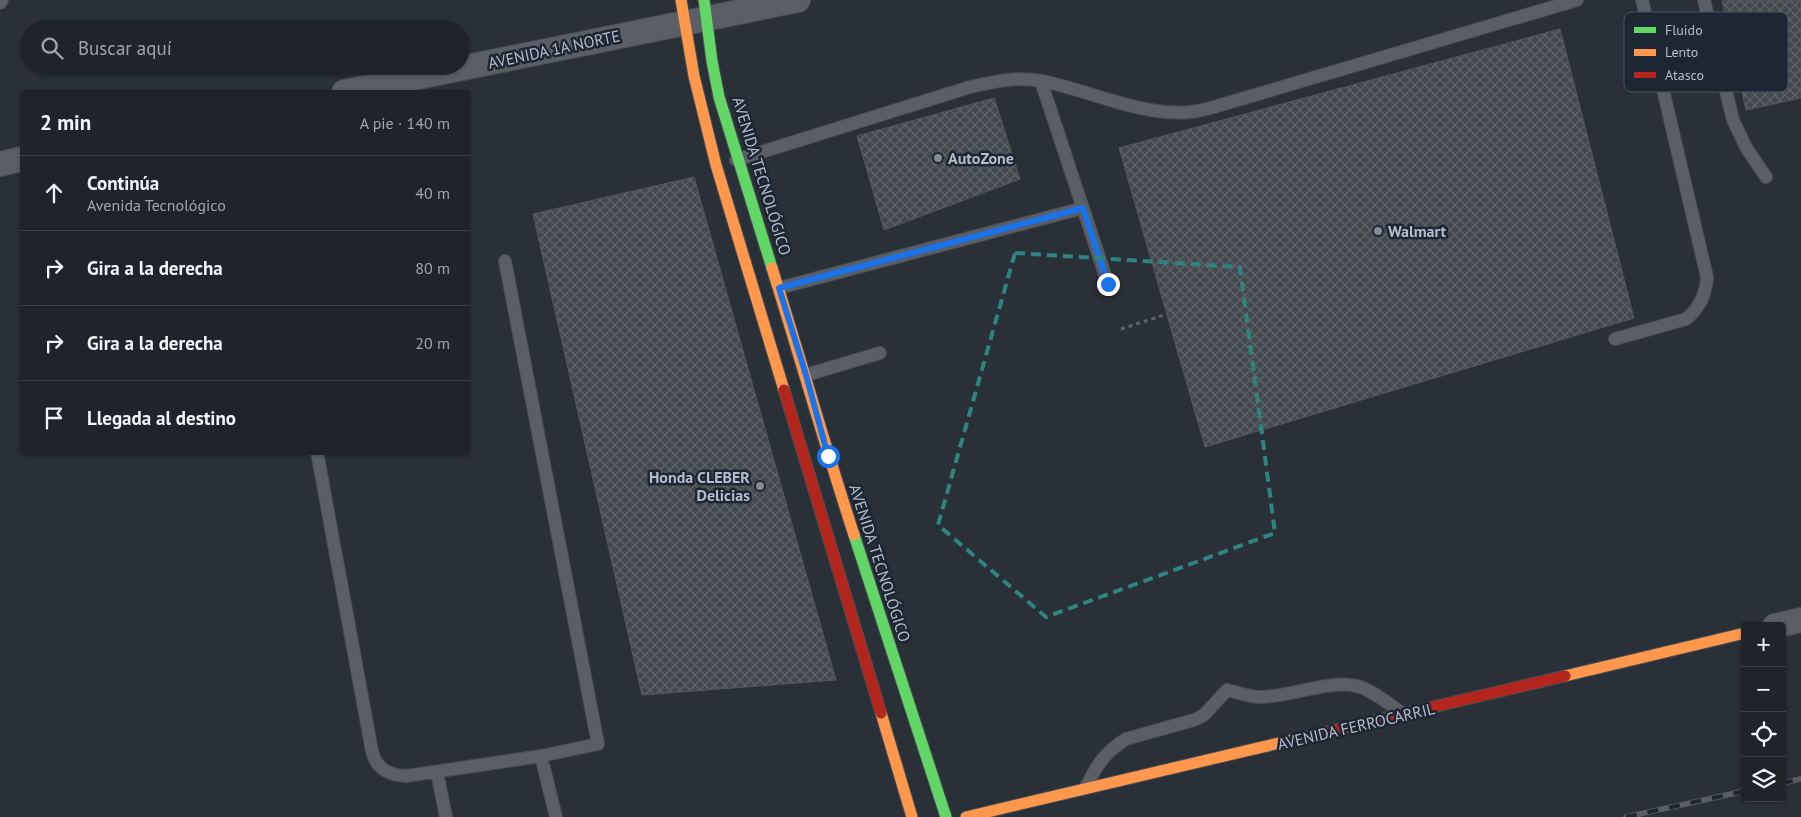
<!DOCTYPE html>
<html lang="es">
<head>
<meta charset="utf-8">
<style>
  :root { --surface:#20242a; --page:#282c32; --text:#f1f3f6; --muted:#a2a4a8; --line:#3d4147 }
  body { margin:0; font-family:"PT Sans",sans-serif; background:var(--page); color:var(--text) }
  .controls { position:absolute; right:15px; bottom:15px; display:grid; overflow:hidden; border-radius:5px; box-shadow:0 1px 4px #0004 }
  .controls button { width:45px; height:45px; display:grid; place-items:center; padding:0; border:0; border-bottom:1px solid var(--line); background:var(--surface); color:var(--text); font:25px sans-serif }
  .stop { position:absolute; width:15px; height:15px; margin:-11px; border:4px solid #1a73e8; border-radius:50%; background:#fff }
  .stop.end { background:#1a73e8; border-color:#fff; box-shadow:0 1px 5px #0008 }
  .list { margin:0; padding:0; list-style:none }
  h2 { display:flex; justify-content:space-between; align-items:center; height:65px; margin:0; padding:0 20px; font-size:21px }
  h2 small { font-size:16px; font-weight:400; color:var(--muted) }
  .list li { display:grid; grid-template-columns:32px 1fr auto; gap:15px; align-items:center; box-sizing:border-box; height:75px; padding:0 20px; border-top:1px solid var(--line) }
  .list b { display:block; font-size:19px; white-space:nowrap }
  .list p { margin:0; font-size:16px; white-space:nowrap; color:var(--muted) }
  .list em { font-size:16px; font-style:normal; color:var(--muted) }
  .icon { flex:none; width:28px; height:28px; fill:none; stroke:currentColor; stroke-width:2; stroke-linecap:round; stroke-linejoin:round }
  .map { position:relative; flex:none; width:1801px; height:817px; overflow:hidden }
  .search { position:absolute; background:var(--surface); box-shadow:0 1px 4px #0004; left:20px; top:20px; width:450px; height:55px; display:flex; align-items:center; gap:12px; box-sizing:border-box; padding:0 18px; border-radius:28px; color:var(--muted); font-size:19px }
  .panel { position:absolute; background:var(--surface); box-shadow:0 1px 4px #0004; left:20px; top:90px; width:450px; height:365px; border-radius:5px }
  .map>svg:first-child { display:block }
  .building { fill:url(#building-cross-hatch); stroke:#52575f }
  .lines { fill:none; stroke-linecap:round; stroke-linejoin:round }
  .lane-casing { stroke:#484c53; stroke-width:14 }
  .street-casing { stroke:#484c53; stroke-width:26 }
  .fast-casing { stroke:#484c53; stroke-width:13 }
  .slow-casing { stroke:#484c53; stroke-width:13 }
  .jam-casing { stroke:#484c53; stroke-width:13 }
  .path { stroke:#5d636a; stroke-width:3; stroke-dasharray:4 4; stroke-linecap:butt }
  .lane { stroke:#5a5e66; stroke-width:12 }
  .street { stroke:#5a5e66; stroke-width:24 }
  .fast { stroke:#63d668; stroke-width:11 }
  .slow { stroke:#ff974d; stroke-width:11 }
  .jam { stroke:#b3261e; stroke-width:11 }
  .rail-casing { stroke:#595d64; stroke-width:5.5 }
  .rail { stroke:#1d2633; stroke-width:4; stroke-dasharray:11; stroke-linecap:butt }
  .route { stroke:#1a73e8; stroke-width:6 }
  .marked { fill:none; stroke:#308480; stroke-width:4; stroke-dasharray:10 6; stroke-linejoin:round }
  .poi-dot { fill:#848b96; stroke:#1d2633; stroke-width:2 }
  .labels { text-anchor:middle; stroke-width:5; stroke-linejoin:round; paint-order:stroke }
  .street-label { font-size:16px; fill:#b4bcc9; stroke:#1d2633 }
  .poi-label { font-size:16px; font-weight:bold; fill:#b4bcc9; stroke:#1d2633; text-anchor:start }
  .key { fill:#1d2633; stroke:#4a5360; stroke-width:1 }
  .key-label { font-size:14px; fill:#b4bcc9 }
</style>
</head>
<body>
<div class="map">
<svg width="1801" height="817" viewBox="0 0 1801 817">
  <defs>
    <pattern id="building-cross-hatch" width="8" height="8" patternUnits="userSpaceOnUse" patternTransform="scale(1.25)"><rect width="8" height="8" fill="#444950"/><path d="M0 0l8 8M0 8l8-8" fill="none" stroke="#5d6168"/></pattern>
  </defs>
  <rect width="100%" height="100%" fill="#2a3038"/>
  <path class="building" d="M1722,0H1801V98L1746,110Z
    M1560,29L1634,318L1205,447L1119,148Z
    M994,98L1020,179L884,230L857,136Z
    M694,177L836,680L642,695L533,214Z"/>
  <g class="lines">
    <defs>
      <path id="lane" d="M1704,0L1733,120L1747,149L1766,177
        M0,3L2,0
        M1041,81L1108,284
        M736,160L970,87C993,82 1017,76 1042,81C1089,90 1142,117 1191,112C1199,111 1207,109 1214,107L1577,0
        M779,288L1083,208
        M1615,339L1686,319C1700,308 1706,294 1707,277L1642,0
        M806,375L880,353
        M317,452L372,751C376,769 389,775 406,776L541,756L598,744L505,261
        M541,756L556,817
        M437,772L446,817
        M1086,787C1097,765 1104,753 1126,739L1194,720L1204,715L1227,690C1237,692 1249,697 1261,697C1290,697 1333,678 1360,687C1375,692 1389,704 1402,713"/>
      <path id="street" d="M344,92L798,0
        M0,164L22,159
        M1775,626L1801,620"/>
      <path id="fast" d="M704,0L712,61L719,97L772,268
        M854,535L946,817"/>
      <path id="slow" d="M681,0L694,76L716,165L784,390
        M772,268C800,357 825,446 854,535
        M1565,676L1745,633
        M881,713L912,817
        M966,817L1309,736"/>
      <path id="jam" d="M784,390L881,713
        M1309,736L1565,676"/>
    </defs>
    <use href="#lane" class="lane-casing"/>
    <use href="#street" class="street-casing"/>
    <use href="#fast" class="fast-casing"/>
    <use href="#slow" class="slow-casing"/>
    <use href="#jam" class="jam-casing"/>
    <path class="path" d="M1121,329L1167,314"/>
    <use href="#lane" class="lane"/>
    <use href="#street" class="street"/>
    <use href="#fast" class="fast"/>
    <use href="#slow" class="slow"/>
    <use href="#jam" class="jam"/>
    <defs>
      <path id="rail" d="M1782,783L1801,779
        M1626,817L1745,791"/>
    </defs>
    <use href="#rail" class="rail-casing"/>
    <use href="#rail" class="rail"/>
  </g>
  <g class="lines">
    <path class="route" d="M828,456L806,375L779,288L1083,208L1108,284"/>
  </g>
  <path class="marked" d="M1015,253L1240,267L1275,533L1046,617L938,525Z"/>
  <g class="poi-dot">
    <circle cx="938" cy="158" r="5"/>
    <circle cx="1378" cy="231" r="5"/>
    <circle cx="760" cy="486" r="5"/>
  </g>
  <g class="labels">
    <g class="street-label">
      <text transform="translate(554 49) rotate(-12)" y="6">AVENIDA 1A NORTE</text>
      <text transform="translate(762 176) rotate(73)" y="6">AVENIDA TECNOLÓGICO</text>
      <text transform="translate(880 563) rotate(72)" y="6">AVENIDA TECNOLÓGICO</text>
      <text transform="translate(1356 726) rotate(-13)" y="6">AVENIDA FERROCARRIL</text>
    </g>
    <g class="poi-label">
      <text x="948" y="164">AutoZone</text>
      <text x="1388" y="237">Walmart</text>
      <text x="750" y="483" text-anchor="end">Honda CLEBER<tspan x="750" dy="18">Delicias</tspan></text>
    </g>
  </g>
  <rect x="1624" y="12" width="164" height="80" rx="8" class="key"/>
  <rect x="1634" y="27" width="22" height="6" fill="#63d668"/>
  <rect x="1634" y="49" width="22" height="7" fill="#ff974d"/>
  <rect x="1634" y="72" width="22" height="6" fill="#b3261e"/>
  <g class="key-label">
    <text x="1665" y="35">Fluido</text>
    <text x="1665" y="57">Lento</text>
    <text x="1665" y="80">Atasco</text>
  </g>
</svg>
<div class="controls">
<button>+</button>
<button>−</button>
<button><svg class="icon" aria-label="locate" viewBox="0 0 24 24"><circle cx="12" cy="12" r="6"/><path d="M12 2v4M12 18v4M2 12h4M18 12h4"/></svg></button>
<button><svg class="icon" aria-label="layers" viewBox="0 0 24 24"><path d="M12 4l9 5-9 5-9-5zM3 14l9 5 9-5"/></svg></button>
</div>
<div class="stop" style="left:828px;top:456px"></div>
<div class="stop end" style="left:1108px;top:284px"></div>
<div class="search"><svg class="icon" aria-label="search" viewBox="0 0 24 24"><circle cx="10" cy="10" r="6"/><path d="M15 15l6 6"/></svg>Buscar aquí</div>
<section class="panel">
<h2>2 min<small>A pie · 140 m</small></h2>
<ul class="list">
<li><svg class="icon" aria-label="ahead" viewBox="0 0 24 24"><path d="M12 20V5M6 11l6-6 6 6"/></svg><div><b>Continúa</b><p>Avenida Tecnológico</p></div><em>40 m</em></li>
<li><svg class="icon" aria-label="right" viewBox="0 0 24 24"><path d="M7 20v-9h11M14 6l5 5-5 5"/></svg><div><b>Gira a la derecha</b></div><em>80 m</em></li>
<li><svg class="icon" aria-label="right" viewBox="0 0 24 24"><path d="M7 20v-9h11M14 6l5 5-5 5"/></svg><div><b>Gira a la derecha</b></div><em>20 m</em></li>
<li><svg class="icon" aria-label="arrive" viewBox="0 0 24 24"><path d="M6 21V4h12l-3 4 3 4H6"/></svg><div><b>Llegada al destino</b></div></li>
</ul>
</section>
</div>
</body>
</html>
